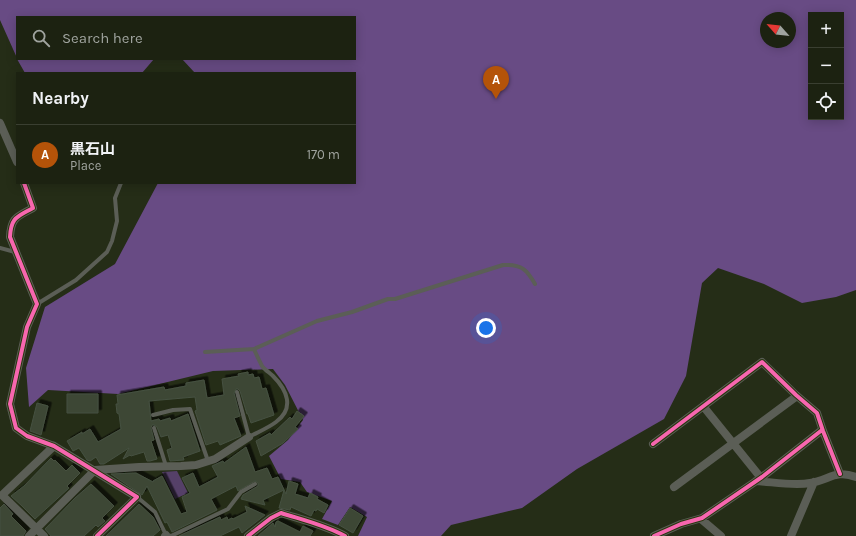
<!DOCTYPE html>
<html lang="en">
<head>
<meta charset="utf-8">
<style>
  :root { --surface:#1c2211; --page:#252a1a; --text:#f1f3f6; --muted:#a0a49f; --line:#3a3f31; --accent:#b45309 }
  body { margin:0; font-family:Karla,"Noto Sans JP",sans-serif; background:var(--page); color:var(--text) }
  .controls { position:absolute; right:12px; top:12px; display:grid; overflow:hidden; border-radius:0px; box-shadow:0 2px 10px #0003 }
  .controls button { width:36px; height:36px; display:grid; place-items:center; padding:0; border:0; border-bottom:1px solid var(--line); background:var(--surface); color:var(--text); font:20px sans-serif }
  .compass { position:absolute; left:760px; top:12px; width:36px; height:36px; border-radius:50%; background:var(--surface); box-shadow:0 2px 10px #0003; rotate:297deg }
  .you { position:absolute; left:486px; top:328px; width:14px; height:14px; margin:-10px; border:3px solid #fff; border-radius:50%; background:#1a73e8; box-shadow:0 0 0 6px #1a73e833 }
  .badge { display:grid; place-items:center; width:26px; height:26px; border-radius:50%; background:var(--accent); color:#fff; font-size:13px; font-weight:700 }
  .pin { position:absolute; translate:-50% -33px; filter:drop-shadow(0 1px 2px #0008) }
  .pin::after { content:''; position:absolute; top:21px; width:14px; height:12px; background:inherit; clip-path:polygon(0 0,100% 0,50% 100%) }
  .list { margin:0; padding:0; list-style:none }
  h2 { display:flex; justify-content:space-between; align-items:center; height:52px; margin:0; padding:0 16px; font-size:17px }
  h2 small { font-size:13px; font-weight:400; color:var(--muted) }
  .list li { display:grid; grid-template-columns:26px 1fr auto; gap:12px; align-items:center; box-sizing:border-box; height:60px; padding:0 16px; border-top:1px solid var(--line) }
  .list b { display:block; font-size:15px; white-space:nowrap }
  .list p { margin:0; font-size:13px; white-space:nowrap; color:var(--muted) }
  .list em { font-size:13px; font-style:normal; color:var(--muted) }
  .icon { flex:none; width:22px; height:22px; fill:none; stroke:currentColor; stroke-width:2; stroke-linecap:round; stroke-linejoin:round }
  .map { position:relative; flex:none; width:856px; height:536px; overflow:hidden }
  .search { position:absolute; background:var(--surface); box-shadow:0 2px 10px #0003; left:16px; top:16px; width:340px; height:44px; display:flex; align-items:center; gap:10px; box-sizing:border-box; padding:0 14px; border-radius:0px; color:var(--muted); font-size:15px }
  .panel { position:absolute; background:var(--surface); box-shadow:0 2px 10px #0003; left:16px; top:72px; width:340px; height:112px; border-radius:0px }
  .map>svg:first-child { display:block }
  .green { fill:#554068 }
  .forest { fill:#684b84; fill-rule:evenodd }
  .building { fill:#3d4736; stroke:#465141; filter:url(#shadow) }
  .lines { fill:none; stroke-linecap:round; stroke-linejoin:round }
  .service { stroke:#5b5e56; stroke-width:4 }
  .minor { stroke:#5b5e56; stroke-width:8 }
  .cycleway-casing { stroke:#28360e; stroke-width:6 }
  .cycleway { stroke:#f766af; stroke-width:4 }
</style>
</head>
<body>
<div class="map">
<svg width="856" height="536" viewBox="0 0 856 536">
  <defs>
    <filter id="shadow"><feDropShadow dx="3.5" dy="-3.5" stdDeviation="0" flood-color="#0009"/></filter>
  </defs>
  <rect width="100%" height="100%" fill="#252d17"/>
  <path class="green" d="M177,471L188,493L175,499L162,472Z"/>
  <path class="forest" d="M0,0H856V290L836,297L802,303L764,284L718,268L702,283L686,376L664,419L577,469L522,508L451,525L441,536H358L367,517L350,507L338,525L322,519L332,501L307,492L300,482L281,479L269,456L288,440L303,420L285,385L273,369L213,371L118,394L48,390L29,407L26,368L45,307L115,264L158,183H355V73H195L182,59H355V17H17V58L0,20ZM811,15H841V117H811ZM766,18H790V42H766Z
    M17,59H154L142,73H25Z"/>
  <path class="building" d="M248,372V375L253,374L254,378L259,377L262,389L266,388L274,415L251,423L248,414H247L240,391L238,389H236L234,393L240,416L234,418L241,436L220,445L218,441L206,445L195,411L197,410L195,397L149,401L151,421L159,419L160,421L170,418L171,421L188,414L200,451L183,457L184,460L170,461L167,450L172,448L168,435L161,437L157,427L154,425H152L151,428L154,440L151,441L157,459L150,461H147L144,452L131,456L130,455L123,459L129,448L104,464H100L96,457L90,461L87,460L79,448L73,451L67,441L82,432V434L90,429L98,442L121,429L119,414L117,413L116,404H118L117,395L164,387L165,390L186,386V383L204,380L207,398L224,395L222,379L239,376L238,374Z
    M67,394H98V413H67Z
    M37,403L48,406L41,435L30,431Z
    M297,411L304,416L295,427L298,429L283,443L261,456L256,441L270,433L271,435L290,417L292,419Z
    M246,447L255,472L267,468L272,479L278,477L286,494L289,481L298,484L295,494L308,498L310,493L318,497L317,499L328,505L324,513L317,509L316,511L314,510L311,516L291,507L290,510L279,508L284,490L263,500L265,505L241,499L243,495L258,486V483L255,481L238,491L236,486L211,499L217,510L172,532L167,522L165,523L147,486L142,495L111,474L136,473L153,482V481L162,476L181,514L187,512L182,497L190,493L182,478L193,473L199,487L218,477L212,466L223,461L224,463Z
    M51,458L54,461L55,460L66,471L72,465L80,473L67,486L69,488L35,519L22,506L11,496L24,486Z
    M91,484L114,506L102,518L105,521L98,527L96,525L84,536H51L45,529L75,498Z
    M4,504L13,514L11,516L26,531L23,536H0V508Z
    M139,504L153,517L160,530L153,536H106Z
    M245,506L265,515L242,533L239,527L220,536H179L220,517L221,520L227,517L228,520L232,518L233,519L247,512Z
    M350,508L363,516L353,533L339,525Z
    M278,521L300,532L303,526L313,531L310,536H258L273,523L275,527L276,522Z"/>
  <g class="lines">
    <path class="service" d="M0,248L15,252
      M37,304L76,280L107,252L112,241L117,221L115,198L121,183
      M205,352L254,349L317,321L352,312L388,299H395L503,265C522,264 527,270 535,284
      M237,392L249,437C258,432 268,428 276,422C295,408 287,390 273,376C270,373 265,370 262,366C259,360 256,354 254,349
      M153,415L173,410L190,409L208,461
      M154,428L166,466
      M137,497L155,512L166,535L171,536L228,509L241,492L255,484"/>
    <path class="minor" d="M0,123L17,162
      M24,183L33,208C17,217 11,217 10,237L37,304L27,327L10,404L16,428L27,436L54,446L137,497L97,536
      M703,406L761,478
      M653,444L762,362L796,395L817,413L823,431L840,474
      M756,481C773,482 794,486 810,483C829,480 836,469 856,477
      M674,487L797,396
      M701,519L721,536
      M29,536L95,470L139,467L181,466L196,465L215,459L249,437
      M44,536L2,495L54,446
      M165,536L166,535V536
      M248,536L271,518L281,513C303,520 325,525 345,536
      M654,536L681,524L702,518L762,477L822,430
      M791,536L814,482"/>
    <defs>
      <path id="cycleway" d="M24,183L33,208C17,217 11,217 10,237L37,304L27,327L10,404L16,428L27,436L54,446L137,497L97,536
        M653,444L762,362L796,395L817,413L823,431L840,474
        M248,536L271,518L281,513C303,520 325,525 345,536
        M654,536L681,524L702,518L762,477L822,430"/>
    </defs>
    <use href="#cycleway" class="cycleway-casing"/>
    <use href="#cycleway" class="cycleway"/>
  </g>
</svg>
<div class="controls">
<button>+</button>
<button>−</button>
<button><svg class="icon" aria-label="locate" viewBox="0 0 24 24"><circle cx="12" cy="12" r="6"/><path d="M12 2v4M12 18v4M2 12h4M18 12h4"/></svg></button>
</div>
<svg class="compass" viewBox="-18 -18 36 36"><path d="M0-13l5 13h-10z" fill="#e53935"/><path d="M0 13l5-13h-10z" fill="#a0a49f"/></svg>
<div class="you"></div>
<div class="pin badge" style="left:496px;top:99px">A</div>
<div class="search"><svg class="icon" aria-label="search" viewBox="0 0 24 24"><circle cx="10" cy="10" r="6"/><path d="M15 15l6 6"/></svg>Search here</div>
<section class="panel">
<h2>Nearby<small></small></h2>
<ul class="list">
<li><span class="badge">A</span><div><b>黒石山</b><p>Place</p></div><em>170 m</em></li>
</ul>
</section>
</div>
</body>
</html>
